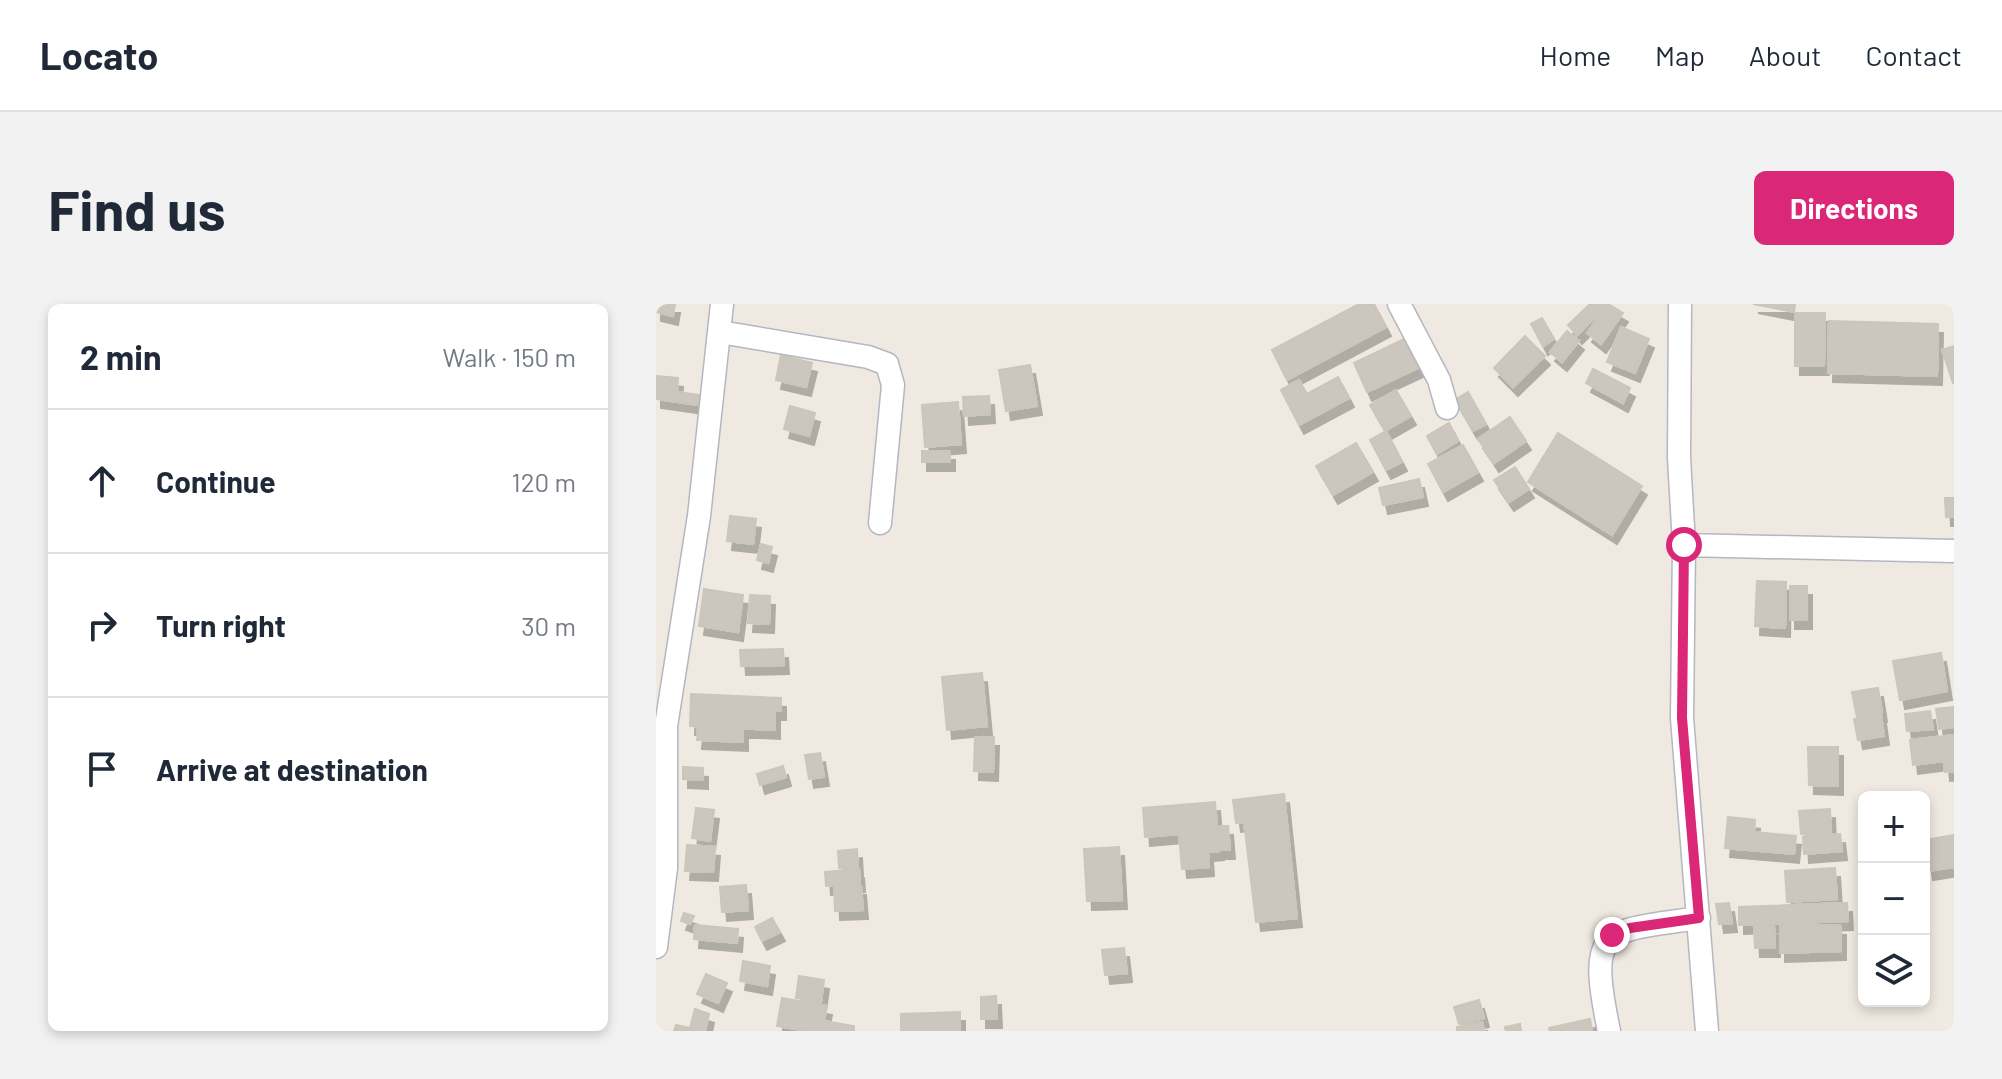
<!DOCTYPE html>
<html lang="en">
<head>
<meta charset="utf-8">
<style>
  :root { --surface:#fff; --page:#f2f2f3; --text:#1f2937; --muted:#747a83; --line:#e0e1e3; --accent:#db2777 }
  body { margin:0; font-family:Barlow,sans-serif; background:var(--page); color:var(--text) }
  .controls { position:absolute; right:24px; bottom:24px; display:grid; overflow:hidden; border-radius:12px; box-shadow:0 4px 12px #0003 }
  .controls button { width:72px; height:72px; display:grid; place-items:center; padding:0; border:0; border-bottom:2px solid var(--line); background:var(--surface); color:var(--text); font:40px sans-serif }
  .stop { position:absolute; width:24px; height:24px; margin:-18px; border:6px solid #db2777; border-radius:50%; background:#fff }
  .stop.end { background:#db2777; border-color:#fff; box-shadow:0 2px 8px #0008 }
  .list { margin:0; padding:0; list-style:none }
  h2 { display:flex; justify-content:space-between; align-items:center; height:104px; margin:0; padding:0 32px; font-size:34px }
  h2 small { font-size:26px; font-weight:400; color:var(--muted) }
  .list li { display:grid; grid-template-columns:52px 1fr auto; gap:24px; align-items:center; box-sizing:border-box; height:144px; padding:0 32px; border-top:2px solid var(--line) }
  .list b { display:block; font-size:30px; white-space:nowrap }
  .list em { font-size:26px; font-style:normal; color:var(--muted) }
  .icon { flex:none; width:44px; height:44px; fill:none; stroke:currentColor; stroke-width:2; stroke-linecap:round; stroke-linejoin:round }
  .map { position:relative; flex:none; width:1298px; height:727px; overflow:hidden; border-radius:12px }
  header { display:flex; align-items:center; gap:48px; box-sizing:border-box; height:112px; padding:0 40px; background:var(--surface); border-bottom:2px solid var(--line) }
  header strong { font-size:38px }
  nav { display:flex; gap:44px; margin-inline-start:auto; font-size:28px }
  .intro { display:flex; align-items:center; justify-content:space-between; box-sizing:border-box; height:192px; padding:0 48px }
  h1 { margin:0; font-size:56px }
  .button { padding:20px 36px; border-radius:12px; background:var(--accent); color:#fff; font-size:28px; font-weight:700 }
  main { display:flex; gap:48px; padding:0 48px }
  aside { flex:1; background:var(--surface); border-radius:12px; box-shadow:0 4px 12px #0003 }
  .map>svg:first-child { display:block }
  .building { fill:#cbc7bf; stroke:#cbc5ba; stroke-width:2; filter:url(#shadow) }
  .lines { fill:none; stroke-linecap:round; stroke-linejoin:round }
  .minor-casing { stroke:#b4b7c1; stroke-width:25 }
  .minor { stroke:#fff; stroke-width:22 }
  .route { stroke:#db2777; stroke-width:10 }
</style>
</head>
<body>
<header>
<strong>Locato</strong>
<nav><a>Home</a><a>Map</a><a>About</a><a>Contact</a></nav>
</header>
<div class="intro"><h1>Find us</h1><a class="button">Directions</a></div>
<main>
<aside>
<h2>2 min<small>Walk · 150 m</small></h2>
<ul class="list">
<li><svg class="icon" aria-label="ahead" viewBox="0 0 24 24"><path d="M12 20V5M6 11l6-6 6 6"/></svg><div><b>Continue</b></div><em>120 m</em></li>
<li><svg class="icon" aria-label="right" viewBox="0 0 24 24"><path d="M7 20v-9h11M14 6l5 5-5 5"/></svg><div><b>Turn right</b></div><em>30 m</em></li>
<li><svg class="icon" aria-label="arrive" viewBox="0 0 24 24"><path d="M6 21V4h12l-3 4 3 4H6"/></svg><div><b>Arrive at destination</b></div></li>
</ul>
</aside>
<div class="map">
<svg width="1298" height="727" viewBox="0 0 1298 727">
  <defs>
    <filter id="shadow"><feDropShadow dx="5" dy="9" stdDeviation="0" flood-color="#0004"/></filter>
  </defs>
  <rect width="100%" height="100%" fill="#efe9e1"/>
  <path class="building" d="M0,0H19L17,12L0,8Z
    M703,0H718L730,23L631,76L616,46Z
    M934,0L951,1L921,31L912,21Z
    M952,0L967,9L945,40L931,29Z
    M1097,0H1139L1138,8Z
    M1139,9H1169L1168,62H1139Z
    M886,14L898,35L887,42L875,20Z
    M1173,17L1282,20L1281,72L1172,69Z
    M965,23L993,35L979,69L951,58Z
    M911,27L923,37L906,58L894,48Z
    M869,32L889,52L857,83L838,64Z
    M748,35L762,64L711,88L698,59Z
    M1298,42V79H1297L1286,46Z
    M125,51L156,59L150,83L120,76Z
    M374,61L381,102L350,107L343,66Z
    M937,65L974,84L967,99L930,79Z
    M0,72L22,74L21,88L44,91L43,101L0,95Z
    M682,73L693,94L643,121L625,86L643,76L651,90Z
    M740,86L755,112L729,127L714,101Z
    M812,88L830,120L817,127L799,96Z
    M333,92L334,110L308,112L307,93Z
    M302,98L305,140L269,143L266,101Z
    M134,102L159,109L153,132L128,125Z
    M854,113L870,137L838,159L822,135Z
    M793,119L802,137L781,150L771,132Z
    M730,127L746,158L730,166L714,136Z
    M902,129L986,182L956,231L872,178Z
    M700,139L717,168L677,191L660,162Z
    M807,141L822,168L787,188L772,160Z
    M266,147H294V158H266Z
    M859,163L873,185L853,198L838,176Z
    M763,175L767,193L727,201L723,184Z
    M1289,194H1298V213H1290Z
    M74,212L100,215L97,240L71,237Z
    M105,240L116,243L112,259L101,256Z
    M1101,277L1130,278L1129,324L1099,322Z
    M1134,282H1151V316H1134Z
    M48,285L87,291L82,328L43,322Z
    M94,291L114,292L113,320L92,319Z
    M127,345L128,361L85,362L84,346Z
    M1285,349L1291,387L1244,396L1237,357Z
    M326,369L331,422L291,426L286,373Z
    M1222,384L1226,409L1201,413L1196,388Z
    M35,390L125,394V407H119V426L34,422Z
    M1298,403V423L1283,425L1280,405Z
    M1274,407L1277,425L1251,427L1249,410Z
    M1225,411L1228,432L1202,436L1198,415Z
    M42,424L87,426V438L41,436Z
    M1298,431V467L1289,468L1288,457L1257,461L1254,436Z
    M319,433H338L337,468L318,467Z
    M1152,443H1182V482L1153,481Z
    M164,449L168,473L153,475L149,451Z
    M127,462L130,473L104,481L101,470Z
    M27,463L47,464V476L27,475Z
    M628,490L641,614L600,618L588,518L580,519L577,496Z
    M559,498L563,547L552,548L553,563L526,565L523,530L489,533L487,504Z
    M40,504L58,506L54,537L36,534Z
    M1174,505L1175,529L1145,530L1143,507Z
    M1072,513L1099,516L1098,528L1140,532L1138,550L1069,544Z
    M563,522H572L574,546H564Z
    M1184,530L1186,547L1148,550L1147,533Z
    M1298,531V563L1272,567L1268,536Z
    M31,541L59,543L57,568L29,567Z
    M463,543L466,596L431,597L428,545Z
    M201,545L202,563L183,564L182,547Z
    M1179,564L1181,595L1131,598L1129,567Z
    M203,565L204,579L170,582L169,568Z
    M90,581L92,606L66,608L64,583Z
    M205,582L207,606L179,607L178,583Z
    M1073,599L1076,619L1063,620L1060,600Z
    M1191,599L1192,617L1083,621V603Z
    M28,609L38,612L34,620L25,617Z
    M116,614L124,628L106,637L99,623Z
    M1124,620L1185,622V647L1124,649Z
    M39,621L82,625L81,639L38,635Z
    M1118,622L1119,644H1099L1098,623Z
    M468,644L471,669L449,671L446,646Z
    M87,657L114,662L111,682L84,677Z
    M50,670L71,679L62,699L41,690Z
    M143,672L168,676L165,698L140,694Z
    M340,692L341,715H325V693Z
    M126,694L171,702L168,717L198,722V727H152L121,722Z
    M823,696L828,714L803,720L798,703Z
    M39,705L53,710L49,727H18L20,721L34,724Z
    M304,708V727H245V710Z
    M934,715L936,727H894L893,724Z
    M826,718L828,727H801V723Z
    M864,720L865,727H850L849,723Z"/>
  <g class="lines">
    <defs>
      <path id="minor" d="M743,0L783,76L791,104
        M1024,0L1023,154L1028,241L1026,414L1051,727
        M64,28L212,53L231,60L237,81L224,219
        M1028,241L1298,247
        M0,643L10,564V422L43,212L66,0
        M953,727C931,621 947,628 1043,614"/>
    </defs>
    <use href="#minor" class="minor-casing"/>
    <use href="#minor" class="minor"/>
  </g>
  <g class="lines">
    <path class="route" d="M956,631L974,624L1043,614L1026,414L1028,241"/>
  </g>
</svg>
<div class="controls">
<button>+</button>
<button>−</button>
<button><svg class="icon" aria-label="layers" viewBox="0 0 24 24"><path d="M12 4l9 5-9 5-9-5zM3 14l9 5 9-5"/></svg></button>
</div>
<div class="stop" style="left:1028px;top:241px"></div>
<div class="stop end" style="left:956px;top:631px"></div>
</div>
</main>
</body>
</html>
